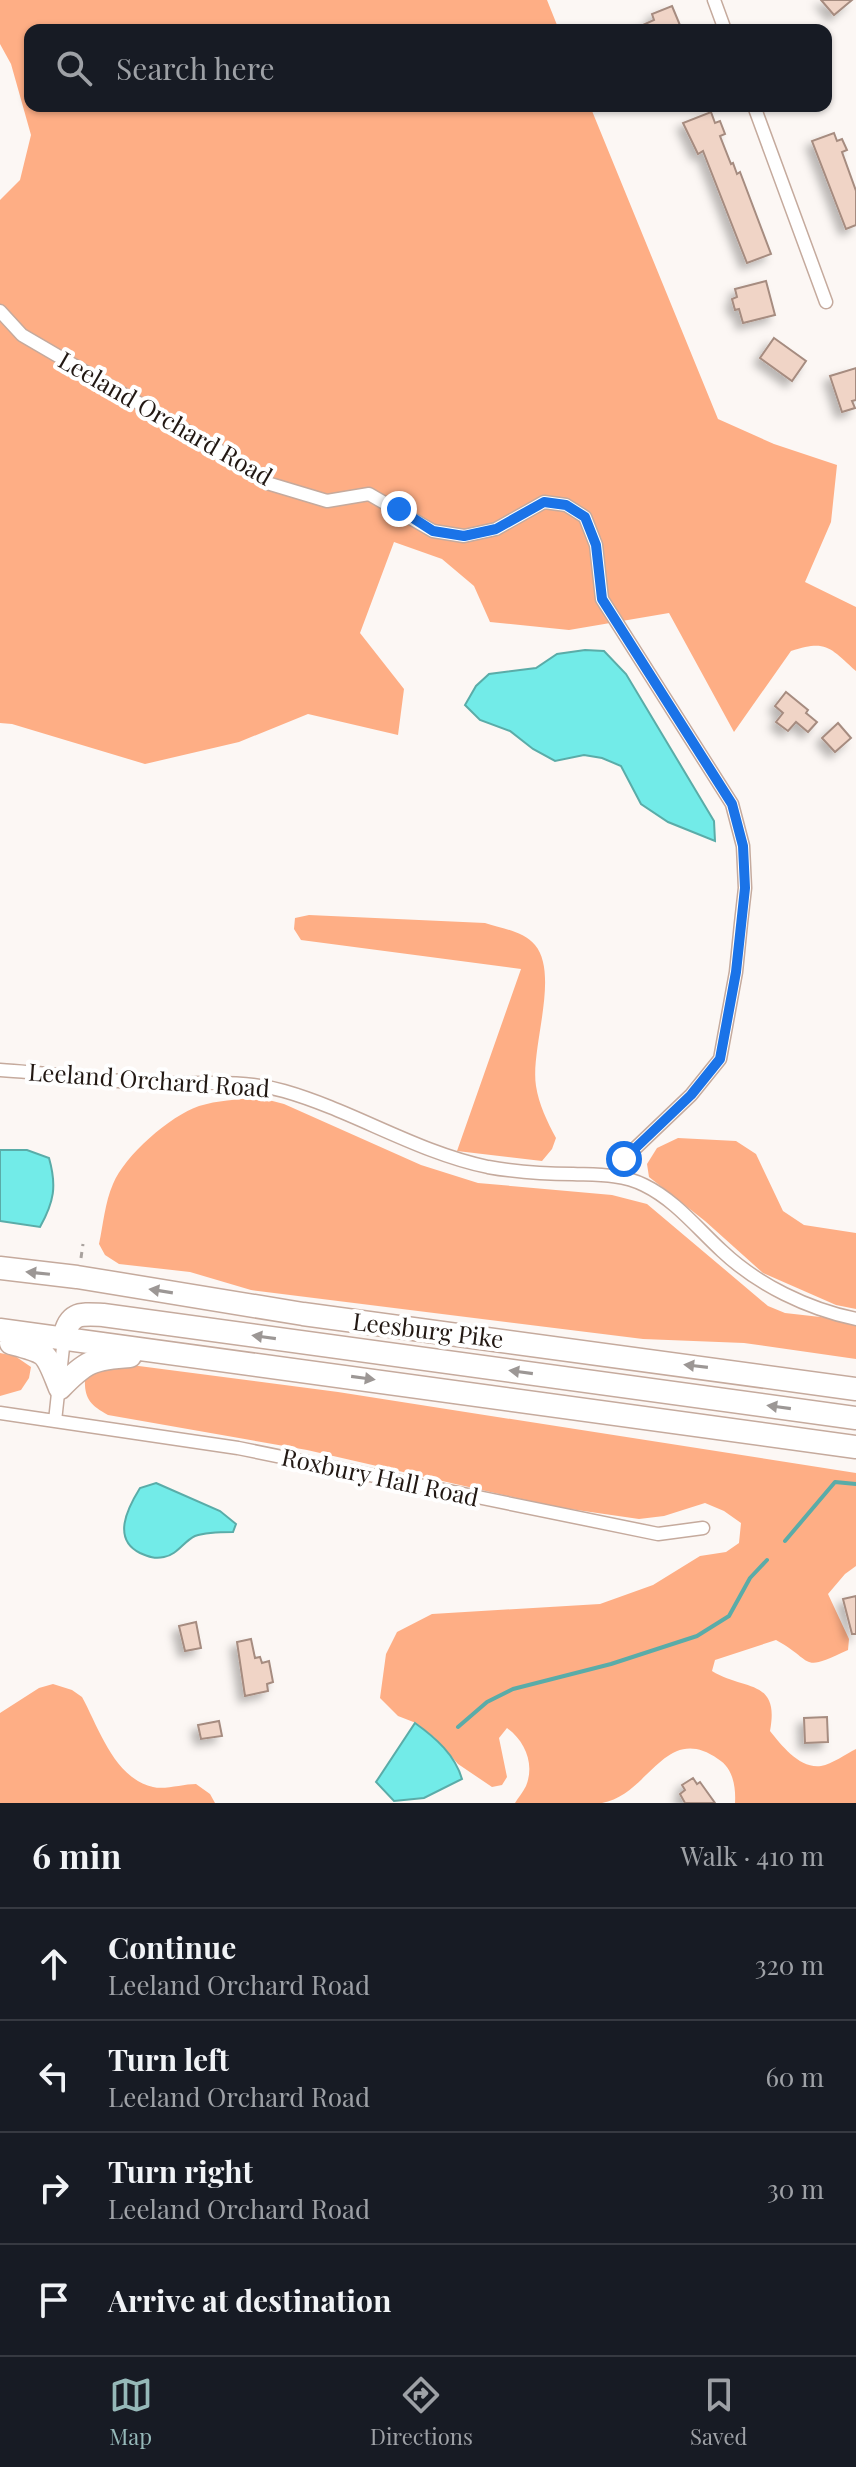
<!DOCTYPE html>
<html lang="en">
<head>
<meta charset="utf-8">
<style>
  :root { --surface:#171b24; --page:#242831; --text:#f1f3f6; --muted:#9ea1a6; --line:#363941; --accent:#95b8b8 }
  body { margin:0; font-family:"Playfair Display",serif; background:var(--page); color:var(--text) }
  .stop { position:absolute; width:24px; height:24px; margin:-18px; border:6px solid #1a73e8; border-radius:50%; background:#fff }
  .stop.end { background:#1a73e8; border-color:#fff; box-shadow:0 2px 8px #0008 }
  .list { margin:0; padding:0; list-style:none }
  h2 { display:flex; justify-content:space-between; align-items:center; height:104px; margin:0; padding:0 32px; font-size:34px }
  h2 small { font-size:26px; font-weight:400; color:var(--muted) }
  .list li { display:grid; grid-template-columns:52px 1fr auto; gap:24px; align-items:center; box-sizing:border-box; height:112px; padding:0 32px; border-top:2px solid var(--line) }
  .list b { display:block; font-size:30px; white-space:nowrap }
  .list p { margin:0; font-size:26px; white-space:nowrap; color:var(--muted) }
  .list em { font-size:26px; font-style:normal; color:var(--muted) }
  .icon { flex:none; width:44px; height:44px; fill:none; stroke:currentColor; stroke-width:2; stroke-linecap:round; stroke-linejoin:round }
  .map { position:relative; flex:none; width:856px; height:1803px; overflow:hidden }
  .search { position:absolute; background:var(--surface); box-shadow:0 2px 6px #0004; left:24px; right:24px; top:24px; height:88px; display:flex; align-items:center; gap:20px; box-sizing:border-box; padding:0 28px; border-radius:16px; color:var(--muted); font-size:30px }
  .sheet { height:552px; background:var(--surface) }
  nav { display:flex; justify-content:space-around; align-items:center; box-sizing:border-box; height:112px; border-top:2px solid var(--line); background:var(--surface); font-size:22px; color:var(--muted) }
  nav a { display:grid; justify-items:center; gap:4px }
  nav .on { color:var(--accent) }
  .map>svg:first-child { display:block }
  .forest { fill:#feae85 }
  .water { fill:#72ebe8; stroke:#5aaca8; stroke-width:2 }
  .lines { fill:none; stroke-linecap:round; stroke-linejoin:round }
  .stream { stroke:#5aaca8; stroke-width:4 }
  .building { fill:#f0d4c6; stroke:#a68c80; stroke-width:2; filter:url(#shadow) }
  .street-casing { stroke:#c5aa9d; stroke-width:15 }
  .highway-casing { stroke:#c5aa9d; stroke-width:25 }
  .path { stroke:#a9a29e; stroke-width:3; stroke-dasharray:6 6; stroke-linecap:butt }
  .street { stroke:#fff; stroke-width:12 }
  .highway { stroke:#fff; stroke-width:22 }
  .oneway { fill:#9c9795 }
  .route { stroke:#1a73e8; stroke-width:10 }
  .labels { text-anchor:middle; stroke-width:8; stroke-linejoin:round; paint-order:stroke }
  .street-label { font-size:24px; fill:#221813; stroke:#fff }
</style>
</head>
<body>
<div class="map">
<svg width="856" height="1803" viewBox="0 0 856 1803">
  <defs>
    <filter id="shadow"><feDropShadow dx="-6" dy="6" stdDeviation="4" flood-color="#0004"/></filter>
  </defs>
  <rect width="100%" height="100%" fill="#fcf7f4"/>
  <path class="forest" d="M0,0H547L559,30H30V106H590L718,419L774,444L837,465L831,522L805,582L856,607V671C830,648 827,639 791,651L734,732L669,613L569,630L490,622L474,586L442,559L394,542L360,633L404,689L398,735L308,714L239,742L145,764L12,724L0,723V200L20,180L31,135L11,64L0,44Z
    M309,915L485,923C500,928 524,931 535,945C560,975 530,1049 536,1086C539,1105 547,1121 556,1138L552,1149L542,1161L457,1151L521,969L301,940L294,929L295,918Z
    M261,1098L284,1104L421,1165L478,1183L612,1195L647,1204L768,1306L785,1313L856,1321V1359L744,1343L643,1339L251,1290L190,1272L119,1264L105,1255L99,1244C103,1225 105,1202 113,1184C125,1155 170,1116 199,1106C219,1100 240,1099 261,1098Z
    M678,1138L736,1141L756,1154L783,1211L804,1225L856,1233V1309L836,1305L763,1273L705,1221L649,1177L647,1164L657,1148Z
    M0,1353L15,1356L31,1367L29,1378L21,1390L0,1396Z
    M108,1362L338,1392L856,1473V1566L845,1574L828,1594L849,1639L848,1650C799,1673 816,1662 776,1640L715,1660L712,1671C744,1691 780,1678 770,1731C782,1746 800,1769 821,1766C832,1764 846,1754 856,1749V1803H735C736,1787 733,1768 718,1759C665,1722 649,1795 602,1803C576,1803 542,1803 515,1803C518,1798 523,1792 526,1786C535,1764 525,1741 507,1728L499,1738L507,1777L502,1785L492,1787L458,1764L434,1737L416,1723L398,1716L380,1698L386,1654L397,1632L432,1614L600,1604L653,1585L700,1556L726,1552L739,1543L741,1523L724,1511L705,1503L664,1516L639,1519L556,1507L307,1450L108,1415C90,1405 84,1398 85,1378Z
    M53,1684L72,1690L82,1697C99,1728 114,1778 153,1787C165,1790 183,1784 196,1784L210,1794L215,1803H0V1713L39,1688Z"/>
  <path class="water" d="M585,650L604,651L626,674L714,821L715,841L668,822L641,804L621,766L602,758L584,755L555,761L533,749L510,731L480,720L465,705L476,686L489,674L536,668L557,654Z
    M0,1150H27L49,1158C57,1186 54,1202 40,1227L0,1221Z
    M156,1483L220,1511L236,1524L233,1532C220,1532 207,1532 195,1536C184,1541 177,1555 164,1557C155,1559 149,1557 140,1553C112,1539 127,1509 140,1488Z
    M415,1723C436,1738 455,1755 462,1779L424,1798L394,1801L376,1782Z"/>
  <g class="lines">
    <path class="stream" d="M785,1541L835,1482L856,1484
      M458,1727L487,1702L513,1689L611,1664L697,1636L729,1616L750,1578L767,1560"/>
  </g>
  <path class="building" d="M821,0H852L834,15Z
    M672,6L682,30H632L654,20L652,14Z
    M711,112L715,123L720,121L725,134L720,136L731,164L733,163L737,174L740,172L771,254L747,263L703,151L698,154L683,123Z
    M834,133L837,141L842,139L847,150L842,152L856,191V225L846,229L812,141Z
    M766,281L775,315L743,323L739,309L735,310L732,299L737,297L735,289Z
    M774,338L806,361L792,381L760,358Z
    M856,368V400L852,401L855,408L842,412L830,376Z
    M786,692L808,710L806,713L817,722L808,732L796,722L788,731L776,722L783,713L775,706Z
    M838,723L851,738L835,752L822,738Z
    M856,1596V1634H852L843,1599Z
    M196,1622L201,1648L185,1651L179,1626Z
    M251,1639L255,1658L260,1657L262,1663L269,1661L273,1682L267,1684L268,1691L245,1696L237,1642Z
    M827,1717L828,1742L805,1743L804,1718Z
    M219,1721L222,1736L201,1739L198,1725Z
    M693,1778L697,1784L700,1782L715,1803H685L680,1794L685,1790L682,1785Z"/>
  <g class="lines">
    <defs>
      <path id="street" d="M714,0L725,30
        M754,106L826,302
        M0,311L22,335L214,447L267,483L327,501L369,494L433,531L464,536L496,529L544,502L566,505L585,517L596,545L602,599L732,804L743,846L745,888L741,923L736,972L720,1059L691,1095L624,1159L620,1177
        M0,1070C48,1073 97,1080 145,1083C191,1085 238,1078 284,1091C354,1111 416,1152 488,1167C516,1172 545,1174 573,1174C597,1175 622,1174 644,1185C675,1200 697,1228 722,1251C758,1285 808,1309 856,1319
        M0,1413L238,1448L658,1534L703,1528
        M55,1421L64,1338"/>
      <path id="highway" d="M0,1268L77,1277L303,1314L856,1389
        M0,1330L856,1447
        M64,1338C69,1312 80,1314 103,1315L856,1418
        M11,1343C49,1353 45,1351 60,1388C85,1362 93,1358 130,1356"/>
    </defs>
    <use href="#street" class="street-casing"/>
    <use href="#highway" class="highway-casing"/>
    <path class="path" d="M81,1258L83,1244"/>
    <use href="#street" class="street"/>
    <use href="#highway" class="highway"/>
  </g>
  <defs><path id="oneway-solid" d="M-6-.8H1V-3.2L6.5 0L1 3.2V.8H-6Z" transform="scale(2)"/></defs>
  <g class="oneway">
    <use href="#oneway-solid" transform="translate(38 1273) rotate(-174)"/>
    <use href="#oneway-solid" transform="translate(161 1291) rotate(-171)"/>
    <use href="#oneway-solid" transform="translate(264 1337) rotate(-172)"/>
    <use href="#oneway-solid" transform="translate(696 1366) rotate(-173)"/>
    <use href="#oneway-solid" transform="translate(521 1372) rotate(-172)"/>
    <use href="#oneway-solid" transform="translate(363 1378) rotate(8)"/>
    <use href="#oneway-solid" transform="translate(779 1407) rotate(-172)"/>
  </g>
  <g class="lines">
    <path class="route" d="M399,509L433,531L464,536L496,529L544,502L566,505L585,517L596,545L602,599L732,804L743,846L745,888L736,972L720,1059L691,1095L624,1159"/>
  </g>
  <g class="labels">
    <g class="street-label">
      <text transform="translate(165 419) rotate(30)" y="8">Leeland Orchard Road</text>
      <text transform="translate(149 1081) rotate(4)" y="8">Leeland Orchard Road</text>
      <text transform="translate(428 1331) rotate(7)" y="8">Leesburg Pike</text>
      <text transform="translate(380 1478) rotate(12)" y="8">Roxbury Hall Road</text>
    </g>
  </g>
</svg>
<div class="stop" style="left:624px;top:1159px"></div>
<div class="stop end" style="left:399px;top:509px"></div>
<div class="search"><svg class="icon" aria-label="search" viewBox="0 0 24 24"><circle cx="10" cy="10" r="6"/><path d="M15 15l6 6"/></svg>Search here</div>
</div>
<section class="sheet">
<h2>6 min<small>Walk · 410 m</small></h2>
<ul class="list">
<li><svg class="icon" aria-label="ahead" viewBox="0 0 24 24"><path d="M12 20V5M6 11l6-6 6 6"/></svg><div><b>Continue</b><p>Leeland Orchard Road</p></div><em>320 m</em></li>
<li><svg class="icon" aria-label="left" viewBox="0 0 24 24"><path d="M17 20v-9H6M10 6l-5 5 5 5"/></svg><div><b>Turn left</b><p>Leeland Orchard Road</p></div><em>60 m</em></li>
<li><svg class="icon" aria-label="right" viewBox="0 0 24 24"><path d="M7 20v-9h11M14 6l5 5-5 5"/></svg><div><b>Turn right</b><p>Leeland Orchard Road</p></div><em>30 m</em></li>
<li><svg class="icon" aria-label="arrive" viewBox="0 0 24 24"><path d="M6 21V4h12l-3 4 3 4H6"/></svg><div><b>Arrive at destination</b></div></li>
</ul>
</section>
<nav>
<a class="on"><svg class="icon" aria-label="map" viewBox="0 0 24 24"><path d="M3 6l6-2 6 2 6-2v14l-6 2-6-2-6 2zM9 4v14M15 6v14"/></svg>Map</a>
<a><svg class="icon" aria-label="directions" viewBox="0 0 24 24"><path d="M12 3l9 9-9 9-9-9zM9 14v-3h6M13 9l2 2-2 2"/></svg>Directions</a>
<a><svg class="icon" aria-label="saved" viewBox="0 0 24 24"><path d="M7 4h10v16l-5-4-5 4z"/></svg>Saved</a>
</nav>
</body>
</html>
